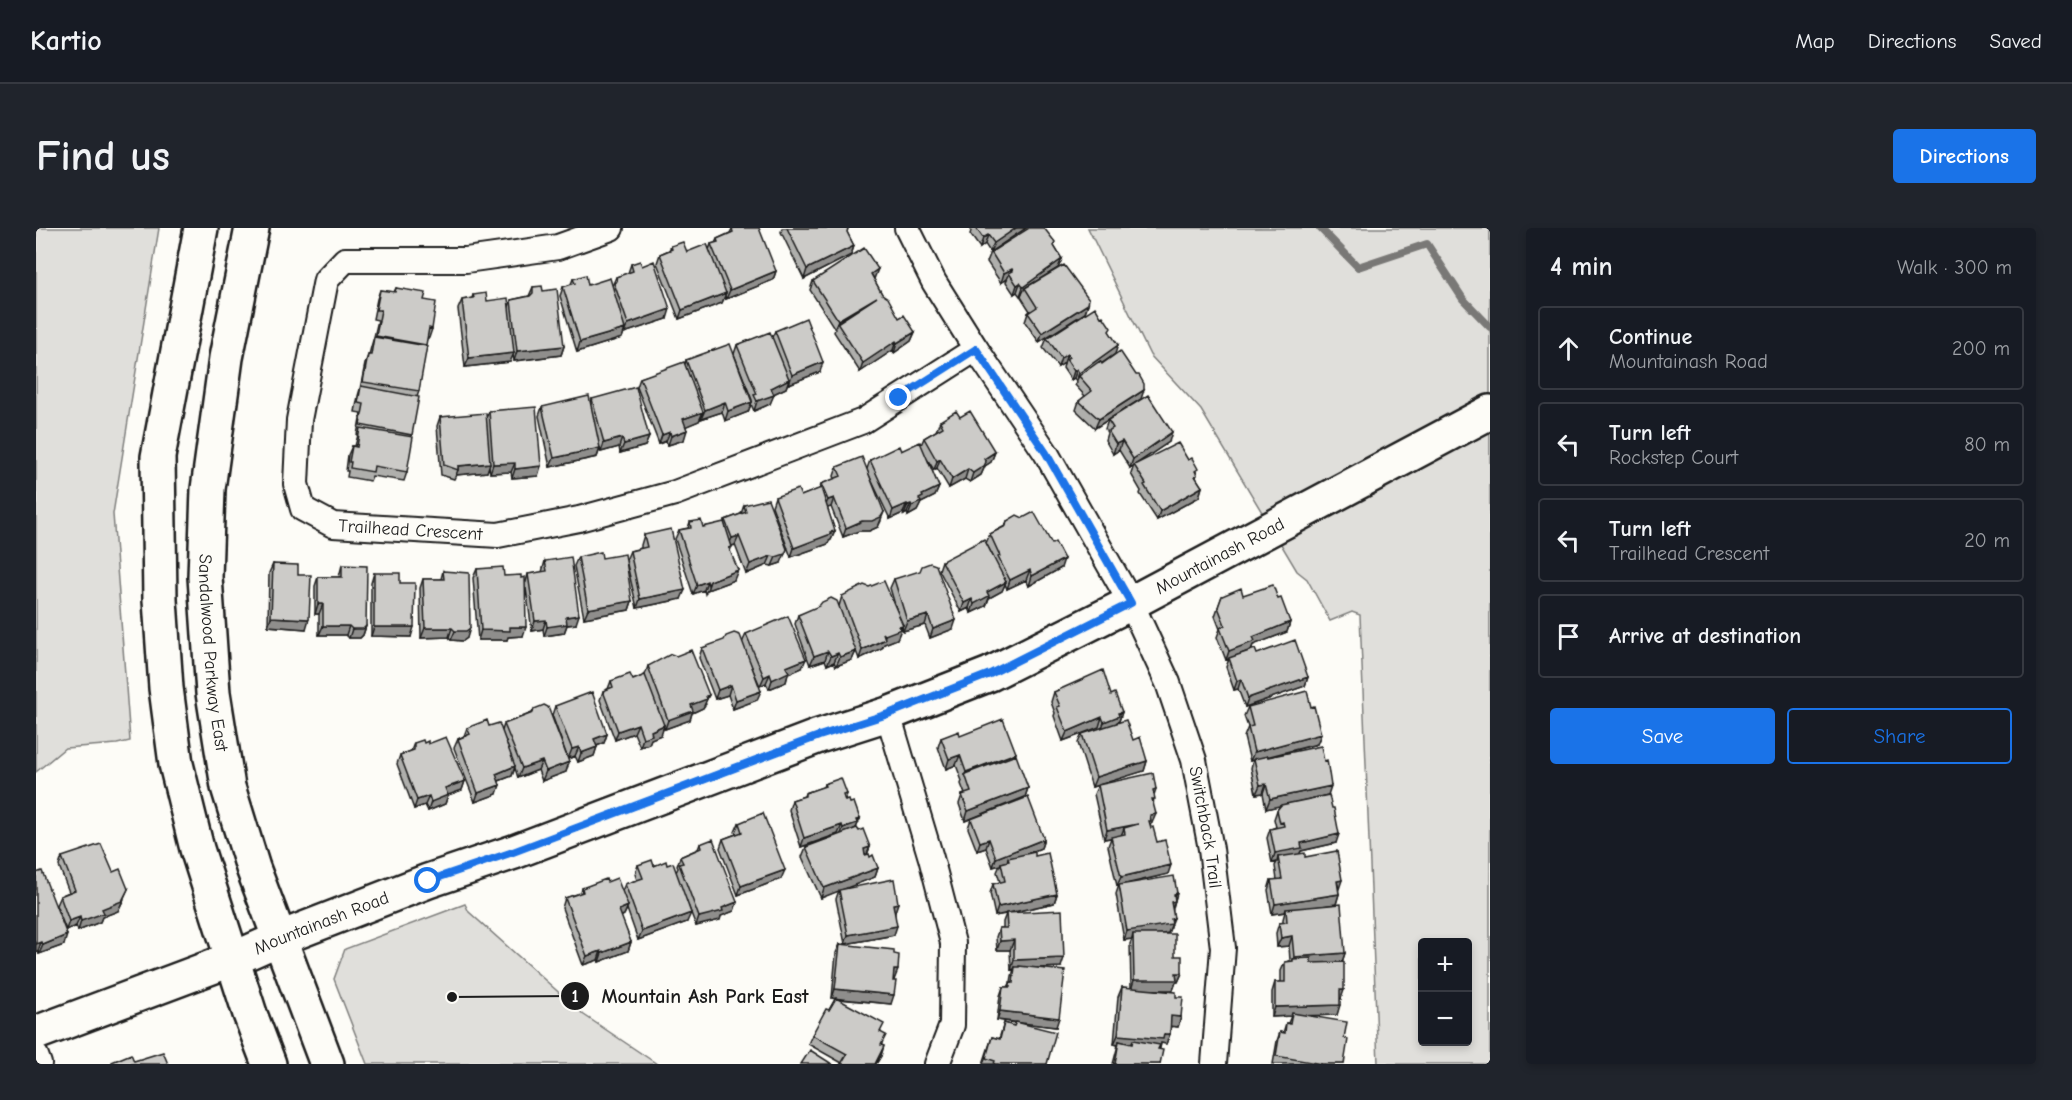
<!DOCTYPE html>
<html lang="en">
<head>
<meta charset="utf-8">
<style>
  :root { --surface:#171b24; --page:#20242c; --text:#f1f3f6; --muted:#9ea1a6; --line:#363941; --accent:#1a73e8 }
  body { margin:0; font-family:"Comic Neue",sans-serif; background:var(--page); color:var(--text) }
  .controls { position:absolute; right:18px; bottom:18px; display:grid; overflow:hidden; border-radius:6px; box-shadow:0 3px 9px #0003 }
  .controls button { width:54px; height:54px; display:grid; place-items:center; padding:0; border:0; border-bottom:2px solid var(--line); background:var(--surface); color:var(--text); font:30px sans-serif }
  .stop { position:absolute; width:18px; height:18px; margin:-14px; border:4px solid #1a73e8; border-radius:50%; background:#fff }
  .stop.end { background:#1a73e8; border-color:#fff; box-shadow:0 2px 6px #0008 }
  .list { margin:0; padding:0; list-style:none }
  h2 { display:flex; justify-content:space-between; align-items:center; height:78px; margin:0; padding:0 24px; font-size:26px }
  h2 small { font-size:20px; font-weight:400; color:var(--muted) }
  .list li { display:grid; grid-template-columns:39px 1fr auto; gap:18px; align-items:center; box-sizing:border-box; height:84px; margin:0 12px 12px; padding:0 12px; border:2px solid var(--line); border-radius:6px }
  .list b { display:block; font-size:22px; white-space:nowrap }
  .list p { margin:0; font-size:20px; white-space:nowrap; color:var(--muted) }
  .list em { font-size:20px; font-style:normal; color:var(--muted) }
  .actions { display:flex; gap:12px; padding:18px 24px }
  .actions a { flex:1; padding:14px 0; border:2px solid var(--accent); border-radius:6px; text-align:center; font-size:21px; color:var(--accent) }
  .actions .main { background:var(--accent); color:#fff }
  .icon { flex:none; width:33px; height:33px; fill:none; stroke:currentColor; stroke-width:2; stroke-linecap:round; stroke-linejoin:round }
  .map { position:relative; flex:none; width:1454px; height:836px; overflow:hidden; border-radius:6px }
  header { display:flex; align-items:center; gap:36px; box-sizing:border-box; height:84px; padding:0 30px; background:var(--surface); border-bottom:2px solid var(--line) }
  header strong { font-size:28px }
  nav { display:flex; gap:33px; margin-inline-start:auto; font-size:21px }
  .intro { display:flex; align-items:center; justify-content:space-between; box-sizing:border-box; height:144px; padding:0 36px }
  h1 { margin:0; font-size:42px }
  .button { padding:15px 27px; border-radius:6px; background:var(--accent); color:#fff; font-size:21px; font-weight:700 }
  main { display:flex; gap:36px; padding:0 36px }
  aside { flex:1; background:var(--surface); border-radius:6px; box-shadow:0 3px 9px #0003 }
  .map>svg:first-child { display:block }
  .green { fill:#e0dfdb; stroke:#7e7e7c; stroke-width:1.5; fill-rule:evenodd }
  .lines { fill:none; stroke-linecap:round; stroke-linejoin:round }
  .stream { stroke:#797876; stroke-width:8 }
  .street-casing { stroke:#1c1c1c; stroke-width:28 }
  .secondary-casing { stroke:#1c1c1c; stroke-width:38 }
  .street { stroke:#fdfcf7; stroke-width:24 }
  .secondary { stroke:#fdfcf7; stroke-width:33 }
  .wall { fill:#afafac; stroke:#1c1c1c; stroke-width:1.5 }
  .shaded-wall { fill:#8f8e8c; stroke:#1c1c1c; stroke-width:1.5 }
  .building { fill:#cccbc8; stroke:#1c1c1c; stroke-width:1.5 }
  .route { stroke:#1a73e8; stroke-width:8 }
  .labels { text-anchor:middle; stroke-width:5; stroke-linejoin:round; paint-order:stroke }
  .street-label { font-size:18px; fill:#1c1c1c; stroke:#fdfcf7 }
  .leader { fill:none; stroke:#1c1c1c; stroke-width:2 }
  .callout-dot { fill:#1c1c1c; stroke:#fdfcf7; stroke-width:2 }
  .mark-label { font-size:18px; text-anchor:middle; font-weight:bold; fill:#fff }
  .callout-label { font-size:20px; text-anchor:middle; font-weight:bold; fill:#1c1c1c; stroke:#fdfcf7; stroke-width:5; stroke-linejoin:round; paint-order:stroke }
</style>
</head>
<body>
<header>
<strong>Kartio</strong>
<nav><a>Map</a><a>Directions</a><a>Saved</a></nav>
</header>
<div class="intro"><h1>Find us</h1><a class="button">Directions</a></div>
<main>
<div class="map">
<svg width="1454" height="836" viewBox="0 0 1454 836">
  <rect width="100%" height="100%" fill="#fdfcf7"/>
  <filter id="ink" filterUnits="userSpaceOnUse"><feTurbulence type="fractalNoise" baseFrequency=".0167" numOctaves="2"/><feDisplacementMap in="SourceGraphic" scale="12" xChannelSelector="R" yChannelSelector="G"/><feConvolveMatrix kernelMatrix="1 2 1 2 8 2 1 2 1" color-interpolation-filters="sRGB"/></filter>
  <g filter="url(#ink)">
    <path class="green" d="M0,0H123L77,286L94,513L81,516L29,520L0,544Z
      M1052,0H1454V836H1342L1324,387L1316,384L1294,393L1271,351L1261,343L1165,182L1114,127ZM1386,714H1432V814H1386Z
      M429,676L433,684L548,787L621,836H331L298,751L309,721Z"/>
    <g class="lines">
      <path class="stream" d="M1284,0L1322,39L1391,16L1427,71L1454,99"/>
      <defs>
        <g id="street">
          <path id="s1" d="M575,0L522,19L430,32H309L290,52L263,192L260,256L267,281L297,297L462,307L543,291L639,265L827,193L940,121"/>
          <path id="s2" d="M871,0L898,54L940,121L1010,225L1095,375L1132,455L1158,532L1175,621L1187,720L1178,836"/>
          <path d="M852,486L895,630L917,715L916,797L901,836"/>
          <path d="M0,828L3,836"/>
        </g>
        <g id="secondary">
          <path d="M165,0L122,229L124,372L130,460L140,536L161,621L214,786L233,836"/>
          <path id="s3" d="M216,0L190,130L172,261L169,349L177,465L192,559L217,640L291,836"/>
          <path id="s4" d="M0,805L197,731L245,710L392,653L478,624L783,508L852,486L954,446L1095,375L1454,184"/>
        </g>
      </defs>
      <use href="#street" class="street-casing"/>
      <use href="#secondary" class="secondary-casing"/>
      <use href="#street" class="street"/>
      <use href="#secondary" class="secondary"/>
    </g>
    <path class="wall" d="M746,0H812L811,4L818,18L815,27L768,51L745,4Z
      M936,0H990L954,24L949,16L944,20L934,6Z
      M696,1L740,43L737,52L690,71L689,68L686,75L643,91L621,35L624,26L633,22L635,18L651,24L673,22L675,16L679,15L681,11L694,5Z
      M1018,18L1026,31L1022,40L1049,85L1003,114L989,94L992,85L994,83L985,69L986,66L984,68L981,64L978,66L970,54L971,51L965,55L951,34L955,24Z
      M595,36L606,38L631,91L588,105V104L586,110L541,124L524,68L527,59L535,56L537,51L552,57L576,58L580,49L592,45Z
      M838,51L846,66L863,90L879,104L875,113L858,125L857,122L824,144L798,104L799,101L774,62L777,53Z
      M497,59L507,63L528,118L525,127L478,133L477,126L474,134L429,139L422,81L426,72L436,70L437,67L451,73L473,79L475,72L493,68Z
      M360,60L388,72L396,101L393,110H391L389,118L383,163L381,169L375,209L371,244L368,253L336,248L334,253L311,249L312,243H310L312,227L316,218H319L322,207H321L325,185L319,184L322,168L324,161L329,136L332,127H333L335,119L338,109L342,92L337,91L341,71L344,62L358,64Z
      M739,103L784,144L753,156L752,154L750,160L737,166L734,176L718,183L715,176L712,184L689,193L686,184L665,191V190L663,193L650,198L648,212L632,217L630,213L623,216L601,159L604,150L649,136L650,132L716,174V172L698,126L701,117L736,109Z
      M1073,103L1079,126L1066,135L1105,171L1059,200L1040,182L1043,173L1049,168L1039,157L1041,154L1038,150L1035,152L1027,140L1028,135L1022,139L1007,120L1011,110Z
      M556,171L613,209L609,218L584,225L583,219L565,224L564,221L561,229L514,239L503,188L506,179L555,176Z
      M453,183L502,248L476,250L475,244L454,245L453,238L451,244L420,247L418,251L405,247L401,198L404,189L451,188Z
      M924,189L959,224L955,234L949,238L945,247L934,254L929,251L913,260L901,240L898,242L891,231L903,259L899,268L885,275L881,283L872,288L871,285L868,287L867,285L854,291L831,243L845,293L842,299L833,303H823L807,309L795,279L791,280L799,303L795,312L793,313L792,316L755,329L736,278L739,269L765,268L784,261L785,256L799,251L798,248L801,239L831,241L834,232L885,217L888,210L900,203L904,193Z
      M1072,192L1133,214L1099,237L1152,232L1161,245L1160,250L1166,259L1163,269L1121,292L1104,266L1105,263L1095,246L1098,237L1094,240L1083,222L1077,226L1069,212L1071,205L1069,201Z
      M708,277L745,335L736,338L731,337L710,346L699,317L696,318L694,323L698,352L671,362L669,366L668,362L657,366L639,311L643,302L652,300L654,294L667,299L688,295L689,292L705,286Z
      M971,293L1025,340L993,358L990,352L971,361L969,356L966,363L953,370L950,378L935,385L933,380L925,384L903,342L906,333L958,330L950,315L954,306L969,298Z
      M608,307L645,371L601,380L590,332L594,323L605,320V317Z
      M542,329L566,330L596,373L593,382L548,390L538,338Z
      M509,333L540,396L531,397L528,405L508,408L507,401L496,403L490,360L487,408L472,409L471,412H442L437,350L441,341L468,348L485,350L490,354L492,346L506,344Z
      M237,336L262,347L270,401L232,398L233,345Z
      M306,337L330,398L327,407L324,410H313L310,407H283V386H279V358L282,349H303Z
      M407,343L431,410L427,413L415,412L413,409L385,410L384,360L387,351H405Z
      M338,345L364,355L375,409L335,408V355Z
      M858,351L917,401L894,410L889,397L867,403L866,398L861,411L848,416L846,420L823,431L820,423L816,432L800,438L798,434L791,437L789,432L774,437L759,396L762,387L803,378L806,368L862,387L854,360Z
      M1207,367L1242,371L1254,394L1251,404L1217,417L1215,422L1221,426L1272,449L1269,458L1209,479L1202,461L1198,462L1190,439L1193,431L1190,432L1181,409L1184,401L1179,388L1186,368Z
      M710,406L766,440L752,446L750,454L733,461L730,455L724,458L712,430L721,472L697,481L692,467L679,471L663,430L666,420L706,415Z
      M612,438L670,476L669,477L667,480L656,485L654,492L629,501L628,499L625,507L615,511L613,516L604,519L598,505L579,512L564,472L567,463L572,461L575,453L597,452L609,447Z
      M1018,464L1075,467L1086,484L1083,493L1081,495L1097,512L1111,533L1108,543L1064,556L1120,561L1118,567L1116,595L1114,597L1132,646L1089,656L1141,665L1137,680L1135,700H1134L1132,705L1125,706L1139,728L1146,745L1142,754H1140L1137,762H1115L1140,769L1145,789L1142,799L1135,798L1134,806L1130,816L1125,815L1124,820H1123L1124,836H1077L1082,817L1078,816L1082,769L1086,759L1095,760L1094,716L1096,711L1088,712L1080,666L1083,657L1081,658L1072,618L1075,610L1068,611L1058,566L1062,557L1056,559L1042,515L1046,506L1027,513L1018,488L1019,485L1015,474Z
      M519,478L571,506L568,515L561,518L558,528L542,534L539,528L532,531L516,487Z
      M1212,479H1275L1285,506L1281,516L1232,529L1292,567L1300,615L1265,623L1264,626L1269,629L1302,661L1303,666L1300,676L1281,678L1309,725L1306,734L1305,771H1304L1301,787L1272,788L1308,810V836H1237L1241,813L1244,804L1247,805L1250,795H1252L1255,788L1236,789V764L1239,754H1245V743L1249,734L1254,733L1253,718L1241,719L1240,705L1243,695H1247V691L1249,684L1236,686L1232,662L1235,652H1241L1239,638L1241,634L1236,635L1231,610L1234,601L1240,599L1238,591L1241,582L1245,577L1230,581L1227,565L1220,566L1215,540L1217,532L1214,533L1208,509L1212,499L1208,488Z
      M498,481L533,534L530,544L506,553L502,542L482,550L479,540L476,548L463,553L461,566L439,574L418,520L422,511L428,508L431,500L453,498L466,503L468,496L496,485Z
      M924,508L979,527L992,560L989,569L929,593L923,576L926,567L929,566L925,556L926,553L920,537L910,541L902,519L905,510Z
      M378,515L392,516L429,553L426,562L412,567L409,576L392,583L389,577L378,581L361,536L364,527L375,523Z
      M788,556L811,566L809,573L814,575L824,591L820,600L834,619L831,627L842,640L839,649L804,662L859,684L858,707L809,716L800,671L803,662L785,670L766,629L770,619L803,607L802,606L765,619L753,582L756,572L768,568L769,565L787,559Z
      M935,591L1008,611L1005,620L991,626L999,628L1021,666L1018,675L977,684L1025,739L1005,740L1020,799L987,795L1011,836H947L956,809L963,811L968,795L978,798L979,795L961,792L964,768L967,759H972L975,754L976,748L978,741L975,742L974,722H961L960,709L963,700H967V694L970,686L959,688L954,665L957,656L964,654L961,644L964,637L957,639L950,620L941,623L932,600Z
      M703,595L745,651L702,667L684,620L687,611L700,606L699,604Z
      M664,616L701,674L698,683L685,688L684,692L660,698L652,677L651,694L602,712L591,681L588,687L585,689L595,714L592,723L563,734L562,732L547,737L526,680L529,670L545,665L546,660L571,654L586,663L589,656L601,652L599,646L602,637H631L640,644L642,640L641,638L644,629L662,621Z
      M26,629L88,671L82,683L66,689L64,694L42,703L40,698L30,702L20,677L24,668L33,664L23,638Z
      M0,645L28,717L3,726L2,723Z
      M804,716L858,752L855,776L802,771L845,804L846,817L845,828L840,836H805L806,835L772,816L776,807L793,782L799,771L796,770L800,725Z"/>
    <path class="shaded-wall" d="M980,0H990L954,24L958,15Z
      M952,7L949,16L944,20L947,10Z
      M818,18L815,27L768,51L771,41Z
      M1026,31L1022,40L989,60L986,66L984,68L987,59Z
      M842,41L838,51L835,46Z
      M976,41L971,51L965,55L968,45Z
      M740,43L737,52L690,71L694,62Z
      M984,55L981,64L978,66L981,57Z
      M690,65L686,75L643,91L646,82Z
      M841,69L801,95L798,101L802,92Z
      M1052,76L1049,85L1003,114L1006,105Z
      M634,81L631,91L588,105L592,96Z
      M589,101L586,110L541,124L544,114Z
      M879,104L875,113L858,125L861,115Z
      M860,113L857,122L824,144L827,135Z
      M1082,117L1079,126L1045,150L1043,148L1040,154L1043,145Z
      M528,118L525,127L478,133L481,123Z
      M478,125L474,134L429,139L433,130Z
      M1031,126L1028,135L1022,139L1025,130Z
      M787,134L784,144L753,156L756,147Z
      M1041,141L1038,150L1035,152L1038,143Z
      M753,151L750,160L731,169L738,167L734,176L718,183L721,173L735,160Z
      M1108,162L1105,171L1059,200L1063,191Z
      M689,174L686,184L665,191L669,182Z
      M716,174L712,184L689,193L692,183Z
      M667,184L663,193L644,201L647,191Z
      M651,202L648,212L632,217L635,208Z
      M634,204L630,213L623,216L626,207Z
      M1136,204L1133,214L1094,240L1097,231Z
      M613,209L609,218L584,225L588,216Z
      M586,210L583,219L565,224L568,215Z
      M1086,213L1083,222L1077,226L1080,216Z
      M564,220L561,229L514,239L518,230Z
      M959,224L955,234L949,238L945,247L934,254L937,245L948,231Z
      M904,231L901,240L898,242L901,233Z
      M454,235L451,244L420,247L422,242V238Z
      M479,235L475,244L454,245L457,236Z
      M505,238L502,248L476,250L479,241Z
      M932,241L929,251L913,260L916,251Z
      M903,259L899,268L885,275L881,283L872,288L876,278L886,267Z
      M1166,259L1163,269L1121,292L1124,283Z
      M798,270L795,279L788,281L792,272Z
      M871,276L867,285L854,291L857,282Z
      M875,276L871,285L868,287L872,277Z
      M848,284L842,299L833,303H823L807,309L810,300Z
      M799,303L795,312L793,313L792,316L755,329L758,320Z
      M703,308L699,317L692,319L696,310Z
      M751,321L745,335L736,338L740,329Z
      M735,328L731,337L710,346L714,336Z
      M1028,331L1025,340L993,358L996,348Z
      M702,342L698,352L671,362L674,353Z
      M994,342L990,352L971,361L974,352Z
      M671,353L668,362L657,366L661,357Z
      M970,354L966,363L953,370L950,378L935,385L938,376L951,364Z
      M649,362L645,371L601,380L604,371Z
      M936,371L933,380L925,384L928,375Z
      M596,373L593,382L548,390L552,381Z
      M282,376H287L283,386H279Z
      M543,387L540,396L531,397L528,405L508,408L511,399L530,389Z
      M892,387L889,397L867,403L871,393Z
      M235,389L273,391L270,401L232,398Z
      M510,392L507,401L496,403L499,393Z
      M920,392L917,401L894,410L897,401Z
      M1254,394L1251,404L1217,417L1215,422L1190,432L1193,423L1217,409Z
      M867,397L861,411L848,416L846,420L823,431L826,422L848,412L849,407Z
      M287,398H313L310,407H283Z
      M330,398L327,407L324,410H313L316,401Z
      M338,399H378L375,409L335,408Z
      M474,399H490L487,408L472,409L471,412H442L445,402Z
      M389,400H416L413,409L385,410Z
      M434,400L431,410L427,413L415,412L419,403Z
      M792,423L789,432L774,437L778,428Z
      M820,423L816,432L800,438L804,429Z
      M802,425L798,434L791,437L795,428Z
      M770,431L766,440L752,446L750,454L733,461L736,452L750,439Z
      M734,446L730,455L724,458L728,449Z
      M1272,449L1269,458L1209,479L1212,470Z
      M1205,451L1202,461L1198,462L1201,453Z
      M695,457L692,467L679,471L682,462Z
      M725,463L721,472L697,481L700,472Z
      M673,467L667,480L656,485L654,492L629,501L632,492L655,477Z
      M1086,484L1083,493L1081,494L1080,497L1065,503L1068,494Z
      M1066,489L1063,499L1027,513L1031,504Z
      M602,496L598,505L579,512L582,503Z
      M628,497L625,507L615,511L613,516L604,519L607,510L615,503Z
      M571,506L568,515L555,520L558,511Z
      M1285,506L1281,516L1218,532V531L1217,532L1214,533L1218,524Z
      M543,519L539,528L532,531L536,521Z
      M561,519L558,528L542,534L545,525Z
      M980,525L977,534L929,547L930,544Z
      M924,527L920,537L910,541L913,531Z
      M506,533L502,542L482,550L486,540Z
      M1111,533L1108,543L1056,559L1060,549Z
      M533,534L530,544L506,553L510,543Z
      M479,538L476,548L457,555L460,546Z
      M429,553L426,562L412,567L409,576L392,583L395,574L409,560Z
      M1230,556L1227,565L1220,566L1224,557Z
      M464,557L461,566L439,574L442,565Z
      M1295,558L1292,567L1230,581L1234,571Z
      M992,560L989,569L929,593L932,583Z
      M393,568L389,577L378,581L381,572Z
      M1120,586L1116,595L1114,596L1112,602L1114,587Z
      M824,591L820,600L804,609L807,600Z
      M1102,596L1088,600L1085,608L1068,611L1071,602Z
      M806,597L802,606L765,619L768,610Z
      M1303,606L1300,615L1265,623L1262,629H1242L1241,634L1236,635L1239,625L1265,615Z
      M953,611L950,620L941,623L944,614Z
      M1008,611L1005,620L973,633L972,630L971,634L965,635L964,637L957,639L960,630Z
      M834,619L830,628L825,630L828,621Z
      M1135,637L1132,646L1081,658L1085,649Z
      M842,640L839,649L785,670L788,660Z
      M749,642L745,651L702,667L705,658Z
      M1306,652L1303,661L1301,653Z
      M92,661L82,683L66,689L64,694L42,703L45,693Z
      M1141,665L1136,682L1132,683L1138,666Z
      M1021,666L1018,675L959,688L962,679Z
      M1303,666L1300,676L1250,683V681L1249,684L1236,686L1239,676Z
      M701,674L698,683L685,688L684,692L660,698L663,689Z
      M862,675L859,684L853,685L857,676Z
      M592,678L588,687L579,691L583,682Z
      M655,685L651,694L602,712L606,703Z
      M44,689L40,698L30,702L33,693Z
      M1138,690L1132,705L1097,711V706L1096,711L1088,712L1091,703Z
      M861,698L858,707L809,716L812,707Z
      M31,707L28,717L3,726L7,717Z
      M1256,708L1253,718L1241,719L1245,710Z
      M978,712L974,722H961L964,713Z
      M5,714L2,723L0,724V716Z
      M595,714L592,723L563,734L566,725Z
      M565,723L562,732L547,737L551,728Z
      M1309,725L1306,734L1255,739L1258,729Z
      M1028,730L1025,739L982,741L979,739L978,741L975,742L978,732Z
      M858,742H862L858,752L855,751Z
      M1140,745H1146L1142,754H1140L1137,762H1095L1098,752Z
      M799,761L858,767L855,776L796,770Z
      M1304,762H1308L1305,771H1300Z
      M1304,777L1301,787L1255,788L1256,785L1255,788L1236,789L1239,779Z
      M964,783L1023,790L1020,799L961,792Z
      M1135,788L1145,789L1142,799L1132,798Z
      M1128,806H1134L1130,816L1125,815L1124,820L1095,818L1097,812L1094,818L1083,813L1082,817L1078,816L1082,807Z
      M848,818L845,828L840,836H839Z"/>
    <path class="building" d="M698,0H723L740,43L694,62L675,16L682,14L681,11L697,4L696,1Z
      M751,0H812L811,4L818,18L771,41Z
      M940,0H980L958,15L952,7L947,10Z
      M993,0H1008L1019,14L1018,18L1026,31L987,59L984,55L981,57L973,45L977,43L976,41L968,45L955,24Z
      M647,14L651,24L671,16L690,65L646,82L624,26L636,21L635,18Z
      M828,20L842,41L835,46L846,66L852,70L863,90L868,87L879,104L861,115L860,113L827,135L801,95L841,69L802,92L777,53Z
      M604,33L606,38L618,33L634,81L592,96L578,55L581,53L580,49L597,43L595,36Z
      M1028,37L1053,71L1052,76L1006,105L992,85L1001,79L989,60Z
      M550,47L552,57L574,50L589,101L544,114L527,59L539,55L537,51Z
      M506,58L507,63L521,61L528,118L481,123L475,72L494,68L497,65V59Z
      M360,60L390,65L388,72L400,74L396,101L393,100L390,117L340,108L345,82H340L344,62L359,64Z
      M450,65L451,73L472,70L478,125L433,130L426,72L438,70L437,67Z
      M1059,79L1065,89L1067,88L1075,100L1073,103L1082,117L1043,145L1041,141L1038,143L1030,131L1033,129L1031,126L1025,130L1011,110Z
      M770,90L787,134L756,147L739,103Z
      M734,104L753,151L735,160L738,167L721,173L718,167L721,166L701,117Z
      M338,109L391,118L383,163L327,154L332,127H335Z
      M694,116L716,174L692,183L689,174L669,182L650,132Z
      M1084,123L1100,147H1103L1108,156V162L1063,191L1043,173L1056,163L1043,148L1064,133L1066,136Z
      M648,134L667,184L647,191L651,202L635,208L634,204L626,207L604,150Z
      M325,158L383,169L376,207L324,197L328,176L322,175Z
      M600,159L613,209L588,216L586,210L568,215L556,171Z
      M1112,167L1136,204L1097,231L1086,213L1080,216L1072,203L1077,200L1072,192Z
      M553,168L564,220L518,230L506,179Z
      M500,179L505,238L479,241V235L457,236L453,183Z
      M920,183L924,189L934,183L959,224L948,231L950,234L948,238L937,245L932,241L916,251L904,231L901,233L888,210L907,199L904,193Z
      M450,185L454,235L422,238V242L408,237L404,189Z
      M324,200L377,209L371,244L338,238L337,244L314,240L315,234H313L316,218L321,219Z
      M884,214L903,259L886,267L887,269L883,271L885,274L876,278L875,276L872,277L871,276L857,282L834,232L863,218L865,223Z
      M1142,215L1152,232L1156,230L1162,241L1159,243L1161,247L1159,248L1166,259L1124,283L1108,257L1110,256L1098,237Z
      M826,229L848,284L845,289L836,293H826L810,300L798,270L792,272L785,256L805,248L801,239Z
      M785,260L799,303L794,304L795,306L758,320L739,269L762,261L765,268Z
      M732,271L751,321L749,326L740,329L735,328L714,336L703,308L696,310L689,292L710,284L708,277Z
      M998,284L1016,316L1019,314L1028,331L996,348L994,342L974,352L962,329L964,328L954,306L970,298L971,293L981,287L987,290Z
      M665,292L667,299L688,294L696,319L693,320L702,342L674,353L672,357L671,353L661,357L643,302L655,300L654,294Z
      M635,301L649,362L604,371L594,323L611,319L608,307Z
      M948,311L970,354L951,364L953,368L938,376L936,371L928,375L906,333Z
      M565,324L566,330L589,326L596,373L552,381L542,329Z
      M535,329L543,387L530,389L531,396L511,399L510,392L499,393L492,346L511,343L509,333Z
      M894,335L900,337L920,392L897,401L892,387L871,393L858,351L884,343L886,338Z
      M237,336L262,337V347H275L273,391L235,389Z
      M306,337L331,338L330,398L327,401H316L313,398H287V376H282V349H306Z
      M467,339L468,348L485,347V350L489,349L490,399H474V403L445,402L441,341Z
      M407,343L433,345L434,400L430,403H419L416,400H389L387,351H408Z
      M338,345H364V355H379L378,399H338Z
      M848,353L867,397L863,398L865,401L849,407L847,405L849,411L826,422L806,368L828,357L833,359Z
      M1237,357L1242,371L1245,370L1254,394L1217,409L1219,413L1193,423L1184,400L1189,397L1182,379L1186,368L1205,360L1207,367Z
      M795,370L801,373L820,423L804,429L802,425L795,428L792,423L778,428L762,387L783,378L786,374Z
      M752,388L770,431L750,439L753,444L736,452L734,446L728,449L710,406Z
      M698,405L704,407L725,463L700,472L695,457L682,462L666,420L688,412L690,408Z
      M1259,412L1272,449L1212,470L1205,451L1201,453L1193,430L1219,421L1221,426Z
      M655,422L673,467L670,468L671,471L655,477L657,483L632,492L612,438L635,426L640,428Z
      M1067,442L1075,467L1079,465L1086,484L1082,485L1083,488L1068,494L1066,489L1031,504L1021,479L1024,478L1018,464Z
      M594,446L597,452L609,447L628,497L615,503L616,507L607,510L602,496L582,503L567,463L577,459L575,453Z
      M1271,463L1275,479L1278,478L1285,506L1218,524L1212,499L1217,498L1212,479Z
      M556,464L571,506L558,511L561,519L545,525L543,519L536,521L519,478Z
      M508,477L512,479L533,534L510,543L506,533L486,540L468,496L497,485L498,481Z
      M967,491L980,525L930,544L924,527L913,531L905,510L923,503L924,508Z
      M451,492L453,498L463,495L479,538L460,546L464,557L442,565L422,511L434,506L431,500Z
      M1090,492L1097,512L1104,509L1111,533L1060,549L1046,506Z
      M410,509L429,553L409,560L412,567L395,574L393,568L381,572L364,527L378,522V515L387,512L388,515L392,513V516Z
      M1285,518L1288,533L1291,532L1295,558L1234,571L1230,556L1224,557L1218,531L1232,528V529Z
      M980,527L992,560L932,583L926,567L935,564L929,546Z
      M1117,545L1120,561L1117,562L1119,571H1116L1120,586L1114,587L1115,593H1113L1115,600L1117,599L1121,614L1129,612L1135,637L1085,649L1075,609L1089,606L1088,600L1102,596L1071,602L1062,557Z
      M805,550L811,566L807,567L809,573L813,572L814,575L818,574L824,591L820,592L821,595L807,600L806,597L768,610L756,572L769,568V565L789,558L788,556Z
      M1293,567L1296,580H1298L1303,606L1265,615L1266,620L1239,625L1234,601L1248,598L1247,594L1244,595L1241,582L1245,577Z
      M992,569L1008,611L960,630L953,611L944,614L935,591Z
      M727,585L749,642L705,658L687,611L706,604L703,595Z
      M821,600L823,603L827,601L834,619L828,621L829,627L833,626L834,629L837,627L842,640L788,660L770,619Z
      M677,611L701,674L686,680L687,683L663,689L643,636L647,635L644,629L665,620L664,616Z
      M65,616L77,644L84,641L92,661L86,673L66,681L68,685L45,693L44,689L33,693L24,668L39,662L26,629Z
      M1301,623L1306,652L1301,653L1303,666L1239,676L1235,652L1246,651L1242,629L1269,625V629Z
      M999,624V628L1012,625L1021,666L962,679L957,656L969,653L965,635L973,633L972,630Z
      M616,632L618,638L630,633L631,637L637,635L655,685L606,703L589,656L607,650L602,637Z
      M6,643L31,707L7,717L5,714L0,716V645Z
      M1138,648L1141,665L1138,666L1139,673L1135,674L1138,690L1135,691L1136,696L1091,703L1083,657Z
      M581,650L592,678L583,682L595,714L566,725L565,723L551,728L529,670L547,664L546,660L570,651L571,654Z
      M858,651L862,675L857,676L861,698L812,707L803,662Z
      M1305,676L1309,725L1258,729L1256,708L1245,710L1243,695L1251,694L1250,681Z
      M1026,682L1028,730L978,732V712L964,713L963,700H971L970,685Z
      M1097,706H1139V728H1146V745H1140L1141,752H1098Z
      M804,716L858,722V726L863,727L862,742H858L857,753H860L858,767L799,761Z
      M1275,730V735L1308,734V762H1304V777L1239,779V754H1249V734L1257,733V731Z
      M983,738L1029,743L1023,790L964,783L967,759H974V754L977,755L979,739H983Z
      M1086,759L1140,764V769H1147L1145,789L1135,788L1134,806H1128L1127,811L1082,807Z
      M800,770L848,796L844,804L850,807L845,817L848,818L839,836H805L811,826L776,807L790,781L793,782Z
      M1256,785L1311,794L1308,810L1312,811L1308,836H1286L1240,828L1244,804L1249,805L1250,795L1254,796Z
      M980,794L1020,804L1011,836H958L959,833L950,830L956,809L964,811L968,795L978,798Z
      M1097,812L1124,817L1122,821L1127,822L1124,836H1079L1083,813L1096,816Z
      M774,822L796,836H765Z
      M127,824L132,836H77L76,834L95,826L98,833Z"/>
  </g>
  <g class="lines" filter="url(#ink)">
    <path class="route" d="M392,653L477,624L783,508L852,486L954,446L1095,375L1010,225L940,121L863,170"/>
  </g>
  <g class="labels">
    <g class="street-label">
      <text dy="6" stroke="none"><textPath href="#s1" startOffset="642">Trailhead Crescent</textPath></text>
      <text dy="6" stroke="none"><textPath href="#s4" startOffset="1278">Mountainash Road</textPath></text>
      <text dy="6" stroke="none"><textPath href="#s3" startOffset="429">Sandalwood Parkway East</textPath></text>
      <text dy="6" stroke="none"><textPath href="#s2" startOffset="675">Switchback Trail</textPath></text>
      <text dy="6" stroke="none"><textPath href="#s4" startOffset="306">Mountainash Road</textPath></text>
    </g>
  </g>
  <path class="leader" d="M416 769L539 768"/>
  <g class="callout-dot">
    <circle cx="416" cy="769" r="6"/>
    <circle cx="539" cy="768" r="15"/>
  </g>
  <g class="mark-label">
    <text x="539" y="774">1</text>
  </g>
  <g class="callout-label">
    <text x="669" y="775">Mountain Ash Park East</text>
  </g>
</svg>
<div class="controls">
<button>+</button>
<button>−</button>
</div>
<div class="stop" style="left:392px;top:653px"></div>
<div class="stop end" style="left:863px;top:170px"></div>
</div>
<aside>
<h2>4 min<small>Walk · 300 m</small></h2>
<ul class="list">
<li><svg class="icon" aria-label="ahead" viewBox="0 0 24 24"><path d="M12 20V5M6 11l6-6 6 6"/></svg><div><b>Continue</b><p>Mountainash Road</p></div><em>200 m</em></li>
<li><svg class="icon" aria-label="left" viewBox="0 0 24 24"><path d="M17 20v-9H6M10 6l-5 5 5 5"/></svg><div><b>Turn left</b><p>Rockstep Court</p></div><em>80 m</em></li>
<li><svg class="icon" aria-label="left" viewBox="0 0 24 24"><path d="M17 20v-9H6M10 6l-5 5 5 5"/></svg><div><b>Turn left</b><p>Trailhead Crescent</p></div><em>20 m</em></li>
<li><svg class="icon" aria-label="arrive" viewBox="0 0 24 24"><path d="M6 21V4h12l-3 4 3 4H6"/></svg><div><b>Arrive at destination</b></div></li>
</ul>
<div class="actions"><a class="main">Save</a><a>Share</a></div>
</aside>
</main>
</body>
</html>
